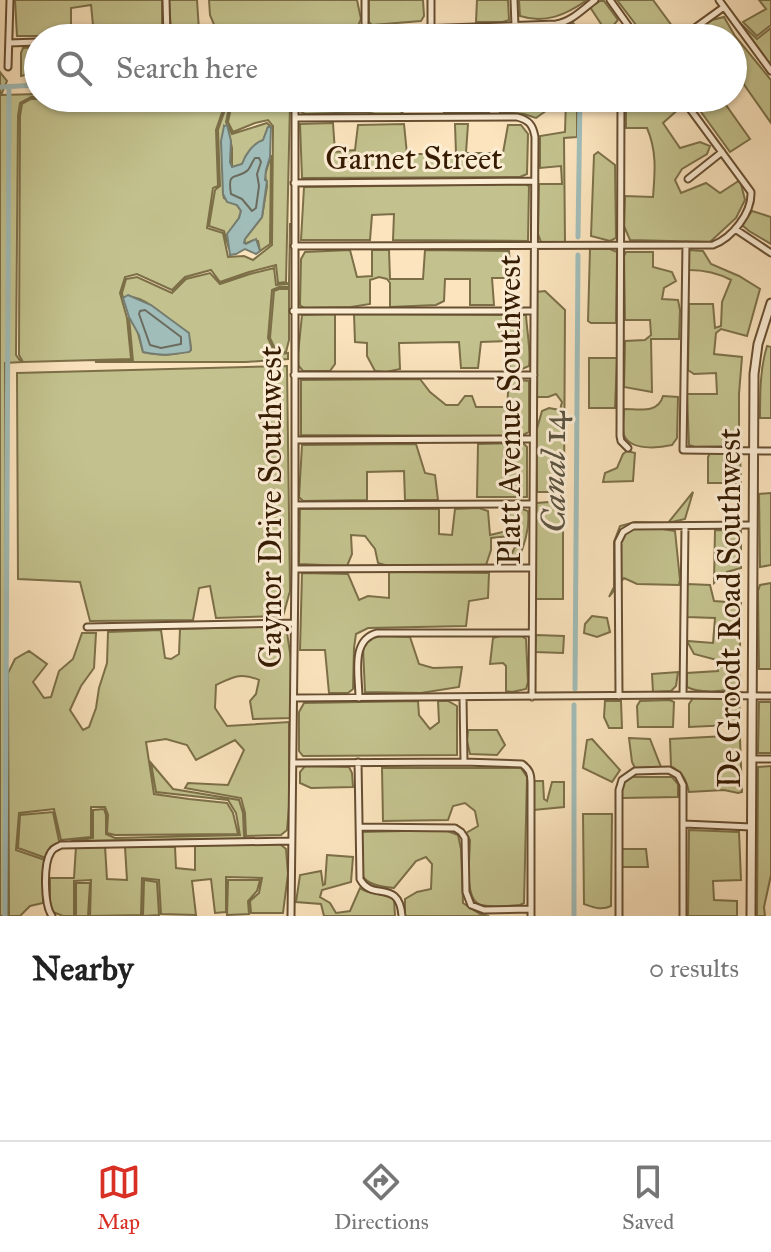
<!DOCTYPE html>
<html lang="en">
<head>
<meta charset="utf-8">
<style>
  :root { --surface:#fff; --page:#f6f6f6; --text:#222; --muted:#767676; --line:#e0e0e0; --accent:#d93025 }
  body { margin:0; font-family:"IM FELL Great Primer",serif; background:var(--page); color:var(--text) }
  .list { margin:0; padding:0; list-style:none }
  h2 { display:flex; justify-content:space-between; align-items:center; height:104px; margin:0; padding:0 32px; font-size:34px }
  h2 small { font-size:26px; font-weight:400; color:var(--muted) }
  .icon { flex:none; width:44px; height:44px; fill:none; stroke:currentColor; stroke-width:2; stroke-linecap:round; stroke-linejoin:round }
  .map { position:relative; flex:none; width:771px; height:916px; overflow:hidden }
  .search { position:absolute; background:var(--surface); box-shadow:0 2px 6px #0004; left:24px; right:24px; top:24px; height:88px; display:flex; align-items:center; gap:20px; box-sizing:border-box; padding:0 28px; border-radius:44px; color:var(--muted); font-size:30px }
  .sheet { height:224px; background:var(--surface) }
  nav { display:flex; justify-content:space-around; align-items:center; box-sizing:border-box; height:112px; border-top:2px solid var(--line); background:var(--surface); font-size:22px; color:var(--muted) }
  nav a { display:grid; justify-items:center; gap:4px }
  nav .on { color:var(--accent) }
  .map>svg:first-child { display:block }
  .green { fill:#c3c28e; stroke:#7c6f48; stroke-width:2 }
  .water { fill:#a1bdb9; stroke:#767d70; stroke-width:2 }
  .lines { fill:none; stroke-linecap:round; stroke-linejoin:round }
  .shore { stroke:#6c6c5e; stroke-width:2 }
  .canal { stroke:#a1bdb9; stroke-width:5 }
  .minor-casing { stroke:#674e31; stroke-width:9 }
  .tertiary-casing { stroke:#674e31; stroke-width:11 }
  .minor { stroke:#fcedd5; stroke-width:5 }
  .tertiary { stroke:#fcedd5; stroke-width:7 }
  .labels { text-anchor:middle; stroke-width:6; stroke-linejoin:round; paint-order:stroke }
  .street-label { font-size:32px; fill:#361c02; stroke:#fcedd5 }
  .water-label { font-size:34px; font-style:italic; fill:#5b5442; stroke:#fcedd5 }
</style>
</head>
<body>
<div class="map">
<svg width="771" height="916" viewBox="0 0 771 916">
  <rect width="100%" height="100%" fill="#fbe4be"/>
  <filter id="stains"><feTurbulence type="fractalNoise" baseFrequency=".0025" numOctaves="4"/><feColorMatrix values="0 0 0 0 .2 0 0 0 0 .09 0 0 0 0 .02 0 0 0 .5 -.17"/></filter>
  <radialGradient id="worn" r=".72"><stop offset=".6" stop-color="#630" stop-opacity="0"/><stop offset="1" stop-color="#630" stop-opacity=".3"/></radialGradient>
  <path class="green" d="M15,0H162V27L157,33L94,35L91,5L71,8V36H17Z
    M169,0H197L199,31L176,32L171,31Z
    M209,0H357L361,19L358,26L223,31L215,27L210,15Z
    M369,0H423L424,16L421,21L372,25L369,22Z
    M477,0H508L509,20L503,22H476Z
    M519,0H587C566,15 545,24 520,16Z
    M617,0H653L678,34L672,38H646Z
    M759,0H771V25L757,36L743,22L766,9Z
    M600,1H604L618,20L612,27L605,30L590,7Z
    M724,17L735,36L771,80V123L733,69V38H712L703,26L712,20Z
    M737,20L757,39L771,28V61L769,63L771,67Z
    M573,23L586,38H435L434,32L564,27Z
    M38,47V72L21,76V53L23,48Z
    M0,72L7,81L1,95L38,94V97H31L20,103L18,116L16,355L21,362L5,363L7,916H0Z
    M80,98H227L216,130L218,186L213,188L207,228L223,233L228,257L244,256L253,260L272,245L273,126L268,120L255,123L233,132L228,122L233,98H277L290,103L286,282L278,283L276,265L249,272L220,282L211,270L185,277L172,290L137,274L125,277L120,293L127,318L131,359L23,362L19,355L20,116L22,104L31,99Z
    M229,98H231L226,122L232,134L267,123L271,127H268L263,141L256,144L243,164L232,167V148L228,129L224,126L223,194L224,198L237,205L241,211L239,218L228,234L229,249L224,231L209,226L215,190L220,186L218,130Z
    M301,98H407L405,110L399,115H379L366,112L305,114L301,112Z
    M441,98H488L489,112L444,113Z
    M499,98H564L536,118L524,114L500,112Z
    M566,98H577V137L564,138L565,242H541L538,234L539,184H562L561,166L540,168V136L565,132Z
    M626,98H676L682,106L663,123L680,148L700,142L710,146L707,154L682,169L675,180L681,193L706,183L720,193L740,180L745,200L736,218L710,242L630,240L624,226L625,196L653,197C655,172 657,151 647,128H626Z
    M691,98H721L750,139L730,152Z
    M333,123L335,152L355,150L358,125L404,124L407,154H456L455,124H468L466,153H503L508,125H521L528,134L527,174L520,177L302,178L300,124Z
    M598,152L615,165L616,238L610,241L591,236L594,155Z
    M271,155L270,244L260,251L258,241L254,240L244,244L245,239L262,217L267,186L265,175Z
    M525,184L529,186L528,241L393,240L394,214L372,215L370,240H301L304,187Z
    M752,211L771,217V244L749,231L742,225Z
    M290,223L289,287H279L272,290L268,338L276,355L288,353V359L246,362H95L133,361L129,317L136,326L143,352C163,356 171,356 191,350L190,340C175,326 143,290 123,298L122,293L126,279L137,277L172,293L186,279L210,273L220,284L250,274L274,268L276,285L287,284L289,282Z
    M590,249H610L617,252L616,323H591L588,321Z
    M350,250L357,277L372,276V250H389L390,279H423L425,250L509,251L511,278H492L494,305H470V279H445L444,301L436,305L390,307V283L387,279L379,277L370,280V304L351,307L304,308L300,305L301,259L305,252Z
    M689,250L703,251L711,264L739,276L760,289L747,336L721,329L716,333L714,354L742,357L739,394V437L735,446L695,447L689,445L687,394H717L716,373L694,374L688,370L689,304H713L715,328L721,326L722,302L731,280C718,273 705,270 689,270Z
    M626,252H653V267L672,272L676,281L664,288L662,299L678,300L680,310L679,339H651L652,392L624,387L625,341L645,340L651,335L650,320H625L624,256Z
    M279,289H289V340L286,352L277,353L270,338L274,291Z
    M545,291L565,310L564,492H537L536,432L542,411L549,408L560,410L562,402L556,394L548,397H537L536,292Z
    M335,314V364L330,371H303L297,364L302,315Z
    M354,314L526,315C527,333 531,349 529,366L515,372L510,369L508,341L481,342L478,368H461L459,342L399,343L400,369L386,372L375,371L367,356V343L355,342Z
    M767,346L771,347V418H760C760,393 760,369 767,346Z
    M589,358H617L615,408H589Z
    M287,366L290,591L283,616L216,618L210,586L199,588L193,620L90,621L80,582L18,579L17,373Z
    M420,379L430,392L446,405H458L465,396H472L476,407H507L509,379L529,381V432L521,436L301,435V380Z
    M663,396L678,397L677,438L672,445C659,448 630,451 624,435C622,428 624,417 624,409C639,409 658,414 663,396Z
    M523,443L527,447V497H477L478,444Z
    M416,444L425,473L435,475L438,500H405L404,471L367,472V500L303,501L299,497L302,445Z
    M627,451L635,453L633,481L603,482L605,473L617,468L623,454Z
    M710,453H740L741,483H708V457Z
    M693,492L685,519L668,523L663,529L675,531L680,580L679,585L637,584L624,578L609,597L614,587V542L620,526L635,522L668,523Z
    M771,493V565L760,567L759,494Z
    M563,501V599H534L536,503Z
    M515,507L528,511C530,529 524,546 517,563L508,561L518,541L511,536L491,538V550L486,565L388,566L378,563L375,549L365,536L351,535L352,554L347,566L299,564L300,509H439V534L452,535L455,509L479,508L488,511L490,535L507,531L510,508Z
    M715,530L741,531V568L727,572L714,583Z
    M389,572L489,573L488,598L469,601L466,626L368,628L356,634L354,648L353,689L348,693H329L325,650H300L302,573L348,574L359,600L368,596L389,598Z
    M771,583V669H759L758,591L760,585Z
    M687,584L710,585L714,601L741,603L739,686C725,692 701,694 687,687V673L718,671L717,660L694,654L687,641L713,643L715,618L687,617Z
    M592,616L607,618L610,632L597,637L584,633L585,624Z
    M286,626L291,659V718L253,719L250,701L256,694L259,680C241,672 233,677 216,685L215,708L227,726L289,722V807L287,830L281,835L246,836L245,813L241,798L185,788L188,783L228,785L244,750L235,740L196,760L187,745L166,739L146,742L154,794L189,799L227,803L233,813L238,834L115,835L107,833L108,815L105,807H91V837L61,840L54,809L19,813L16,850L45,860L43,903L30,906L20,916H9L8,673L15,659L29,651L47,664L33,682L44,698L51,697L59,671L73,659L82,633H96L94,668L81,686L70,710L83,730L89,727L96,708L99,688L107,663L108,632L161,630L165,658L171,659L179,654L180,629Z
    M536,635L564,636L563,653L535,652Z
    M382,636L410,637L419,664L433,668L462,667L459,687L421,693L365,692L363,648L368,639Z
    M500,636H522L526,639L528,682L526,689L512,692L506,691V666L503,663L490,664L493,638Z
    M678,672L676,686L671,691L653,692L652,674Z
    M693,698L739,699L740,720L732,725L689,727V704Z
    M670,700L674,702L673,727H638L637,706L640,701Z
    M418,701L419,715L430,729L439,722L438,701H448L457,706V755L303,756L299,751V712L304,703Z
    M605,701H621L622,728H609L604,717Z
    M759,702H771V753H758Z
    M468,730H497L505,745L497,755L470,754L467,741Z
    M726,736L740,738L742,792L738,793L724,790L689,792C686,779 683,773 671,766L670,739Z
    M629,738L650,739L661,767L635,768L632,762Z
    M592,739L620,770L612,782L583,768L587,740Z
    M151,763L173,789L239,800L243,813L244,836L246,839L71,841L93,838V810L104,809L106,815V834L115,838L240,835L236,813L228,800L156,792Z
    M305,766L349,767L352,773L353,787L311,788L300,783V772Z
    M771,766V875L764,907L765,916H757L758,767Z
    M382,768H521L527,777L524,903L520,905C508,906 493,908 481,905C463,900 470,856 470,840L466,833L478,826L475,811L465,803L453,806L448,820L383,821Z
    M631,777H672L678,784V797L622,798V787L625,780Z
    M534,781H543L544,799L547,801L552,782H564V807L534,810Z
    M53,812L59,841L65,842L53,846L46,858L18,848L20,815Z
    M583,814H612L611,906C601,911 593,907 584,904Z
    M445,830L458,835L461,849L463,903L480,914L489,916H405V899L417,892L431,889L432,864L426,857L416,861L394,888C350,885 361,867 361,832Z
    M689,830L739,832L741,880L713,881L714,900L737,901V916H688Z
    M280,844L286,849L288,874L283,913H251L250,901L259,893L262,878L226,877V912L215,913L211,879L192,881L196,915L161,914L159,880L142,878L141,915L90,916L91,880L74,881V916H63L53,912L50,905V878H74L76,846H105L107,879L127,880L125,847H175L176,868L195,870V845Z
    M622,849H646L648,867H621Z
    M327,855L353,857L351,882L322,890L320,897L330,903L336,913L350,911L360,888C370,896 384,892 394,899L395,916H324L321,904L296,902L300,875L321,871L323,885L325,884Z
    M144,880L157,882L159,915L143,916Z
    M228,880H260L257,891L248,901L249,914L227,915Z
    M76,883H90L88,916H76Z"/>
  <path class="water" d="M227,125L231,141L230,162L232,167L242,164C245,155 253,143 263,140L268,127H271L270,157L266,170L265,180L267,181L262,217L245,239L244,243L246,244L256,239L260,251L256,254L245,249L236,254L230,255L227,234L239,218L241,211L237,205L227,202L223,194L221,141L224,126Z
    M128,295L151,305L189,333L191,350L189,352C169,355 163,356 143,352L139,335L129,317L123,298Z"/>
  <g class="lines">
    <path class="shore" d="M255,158H259L261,162L257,174L259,186L256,208L252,211L242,199L231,194C227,169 236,181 248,170C251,166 252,162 255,158Z
      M145,310L181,337V344L161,348L150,345L139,314L140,311Z"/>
    <path class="canal" d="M0,87L38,85
      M578,237L580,98
      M575,689L578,255
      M5,916L9,87
      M574,916V705"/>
    <defs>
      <path id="minor" d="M166,0L167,38
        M365,0V30
        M431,0V28
        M514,0L515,26
        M610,0L637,38
        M719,0L771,71
        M168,38L556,24C571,22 583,9 595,0
        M681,38L724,7
        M9,43L38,42
        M8,67L10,0
        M621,98L620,436L621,441L628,448
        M295,118L517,117C529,120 533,125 535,137L532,697
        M688,179L722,152
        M294,183L535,181
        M735,229L771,253
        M686,245L683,450L771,451
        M294,246L713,245C732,238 752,213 751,192L682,98
        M293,311H534
        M294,375H534
        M295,440L533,439
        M295,505L533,504
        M295,569L532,568
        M87,627L293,623
        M683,695L685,526
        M619,696L618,542L623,532L633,526L753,525
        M463,697L464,762
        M294,698L683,695L771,696
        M359,698C359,676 350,640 377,633H532
        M752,759H771
        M358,762L360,879C372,902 399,878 402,916
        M293,763L464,762L522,764C529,769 531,773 531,782V916
        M684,824L751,827
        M359,827L455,828L461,832L465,838L466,892L471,905L484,910L531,909
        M52,916C44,905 43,864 51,852C54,847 56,848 61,845L291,841
        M291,916L295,569V98
        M619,916V790L622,780L635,771L669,770L678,775L683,785V916"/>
      <path id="tertiary" d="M751,916L754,374L758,344L771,303"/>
    </defs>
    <use href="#minor" class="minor-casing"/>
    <use href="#tertiary" class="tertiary-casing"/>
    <use href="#minor" class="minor"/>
    <use href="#tertiary" class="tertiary"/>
  </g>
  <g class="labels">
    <g class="street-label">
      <text x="414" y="169">Garnet Street</text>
      <text transform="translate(509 410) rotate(-90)" y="11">Platt Avenue Southwest</text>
      <text transform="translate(270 507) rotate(-90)" y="11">Gaynor Drive Southwest</text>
      <text transform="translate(729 608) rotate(-90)" y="11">De Groodt Road Southwest</text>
    </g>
    <g class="water-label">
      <text transform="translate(553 472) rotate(-90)" y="12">Canal 14</text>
    </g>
  </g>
  <rect width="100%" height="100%" filter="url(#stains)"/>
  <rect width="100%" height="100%" fill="url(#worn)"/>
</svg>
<div class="search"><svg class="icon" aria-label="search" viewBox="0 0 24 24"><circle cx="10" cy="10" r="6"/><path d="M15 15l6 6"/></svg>Search here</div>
</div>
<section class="sheet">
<h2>Nearby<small>0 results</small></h2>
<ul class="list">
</ul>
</section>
<nav>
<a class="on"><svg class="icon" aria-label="map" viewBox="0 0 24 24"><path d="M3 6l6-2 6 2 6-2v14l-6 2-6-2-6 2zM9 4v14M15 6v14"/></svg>Map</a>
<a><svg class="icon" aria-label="directions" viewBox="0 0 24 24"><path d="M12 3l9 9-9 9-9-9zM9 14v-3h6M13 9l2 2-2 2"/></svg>Directions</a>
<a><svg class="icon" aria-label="saved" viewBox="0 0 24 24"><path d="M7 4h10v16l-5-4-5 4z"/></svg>Saved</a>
</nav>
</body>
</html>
